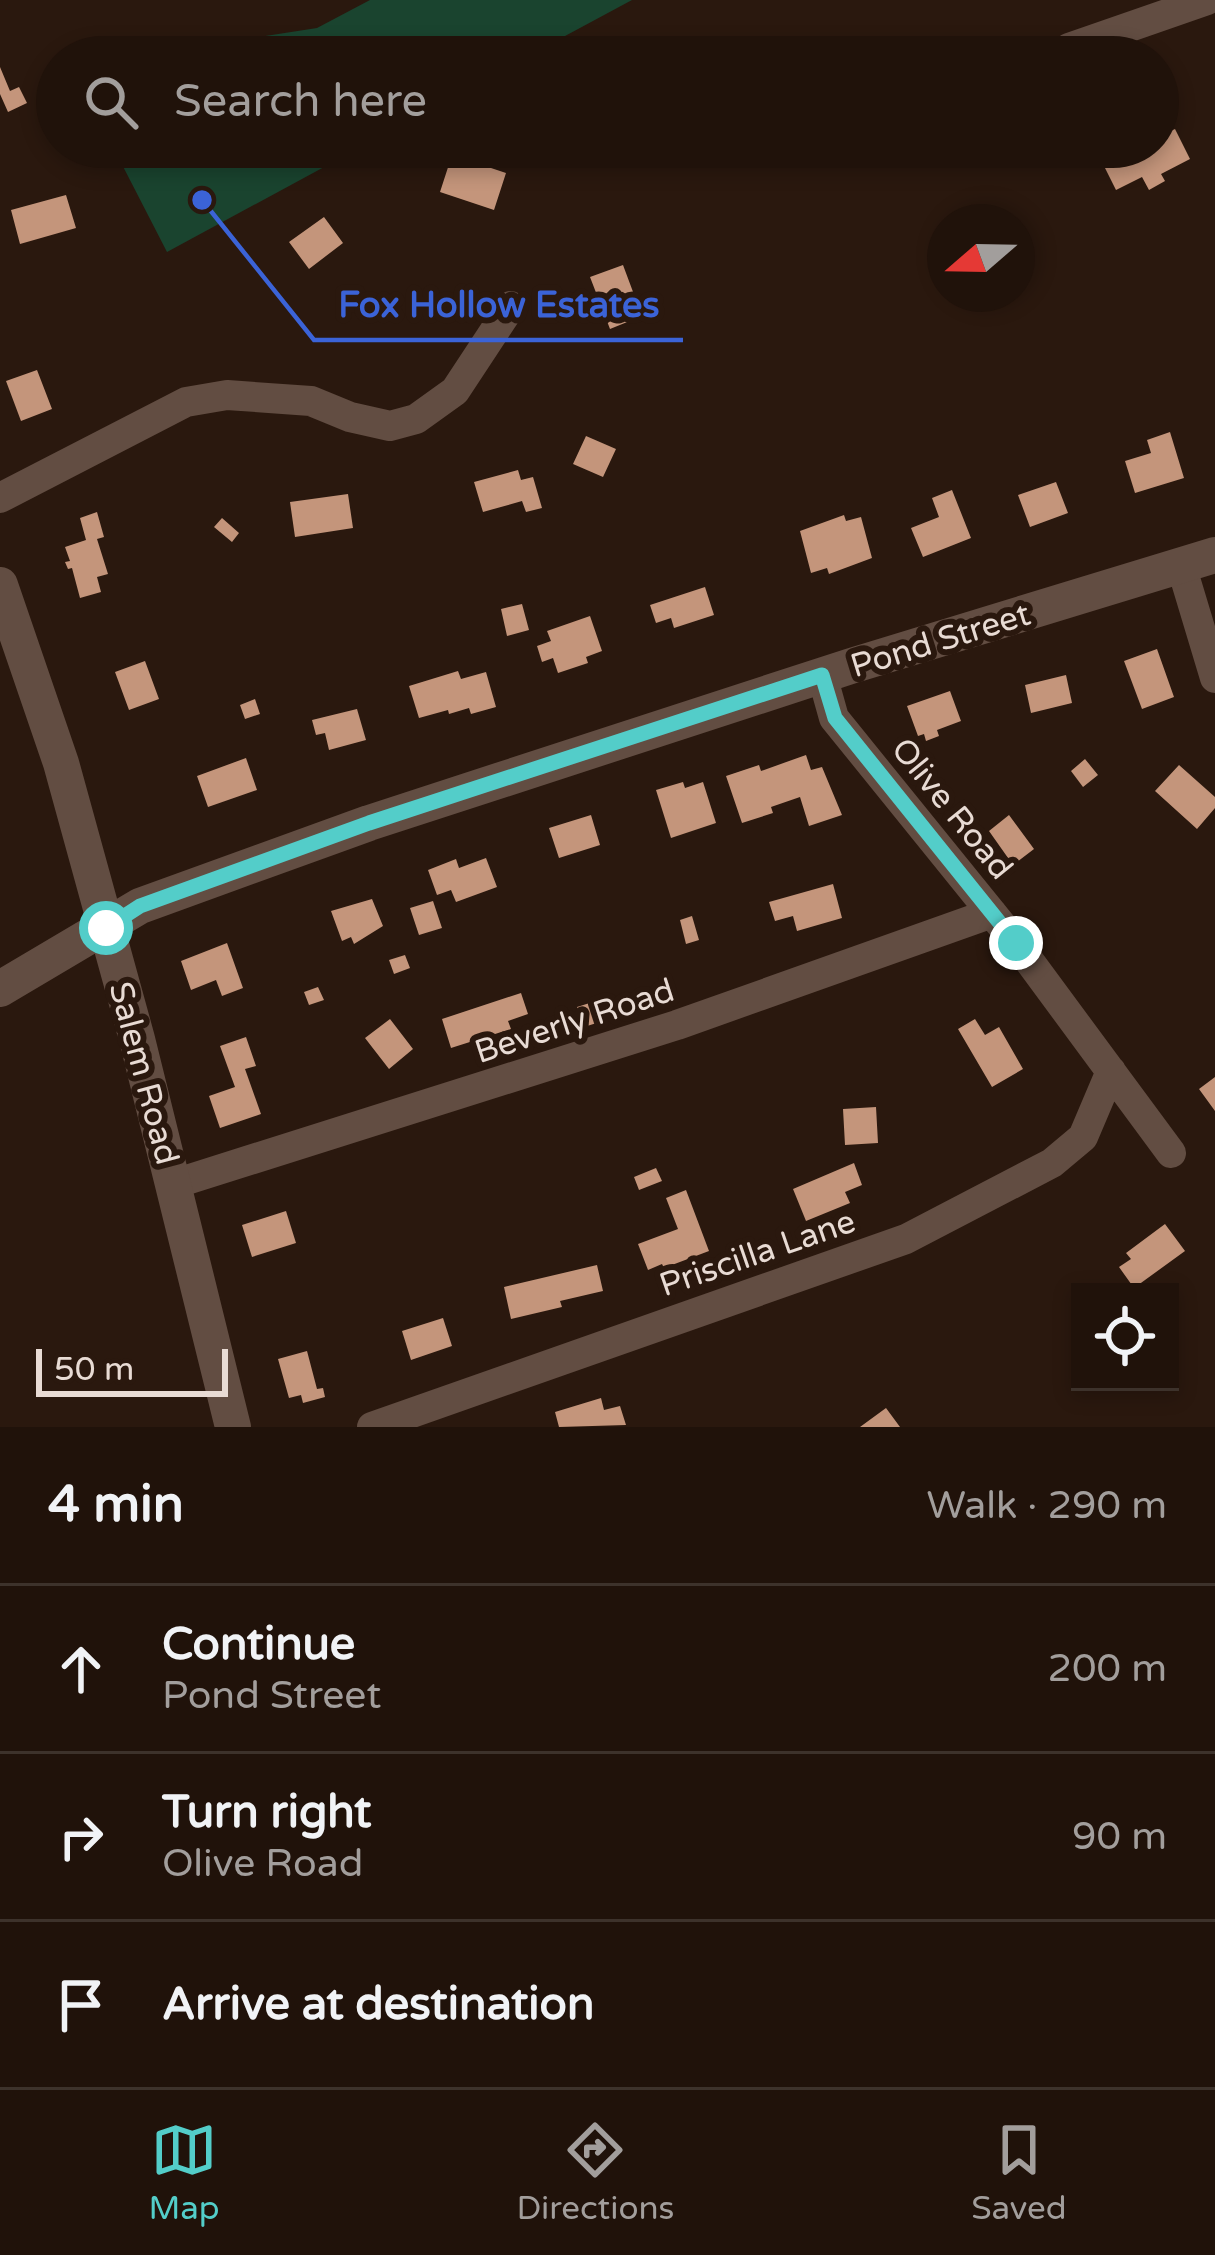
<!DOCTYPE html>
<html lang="en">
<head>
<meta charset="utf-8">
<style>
  :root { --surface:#20120a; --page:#2d2018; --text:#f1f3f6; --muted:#a29e9c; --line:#3d322b; --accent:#53cdc9 }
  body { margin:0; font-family:"Varela Round",sans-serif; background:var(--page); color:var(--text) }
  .controls { position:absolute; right:36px; bottom:36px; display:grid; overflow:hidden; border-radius:0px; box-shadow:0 6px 18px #0003 }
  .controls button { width:108px; height:108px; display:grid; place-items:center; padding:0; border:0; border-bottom:3px solid var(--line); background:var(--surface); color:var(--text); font:60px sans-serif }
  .compass { position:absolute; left:927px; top:204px; width:108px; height:108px; border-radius:50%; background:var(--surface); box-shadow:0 6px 18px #0003; rotate:250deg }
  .scale { position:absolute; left:36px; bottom:30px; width:192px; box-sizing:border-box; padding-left:12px; border:6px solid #e8dbd4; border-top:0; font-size:33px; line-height:42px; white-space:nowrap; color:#e8dbd4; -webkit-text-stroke:9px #2a180e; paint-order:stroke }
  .stop { position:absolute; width:36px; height:36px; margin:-27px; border:9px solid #53cdc9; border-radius:50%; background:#fff }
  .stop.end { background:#53cdc9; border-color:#fff; box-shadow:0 3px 12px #0008 }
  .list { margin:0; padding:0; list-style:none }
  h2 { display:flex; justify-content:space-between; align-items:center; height:156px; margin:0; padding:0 48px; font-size:51px }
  h2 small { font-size:39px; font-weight:400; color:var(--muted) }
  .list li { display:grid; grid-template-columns:78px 1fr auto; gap:36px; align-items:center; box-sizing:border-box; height:168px; padding:0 48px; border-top:3px solid var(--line) }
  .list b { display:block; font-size:45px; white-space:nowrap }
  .list p { margin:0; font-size:39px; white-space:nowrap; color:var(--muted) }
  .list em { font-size:39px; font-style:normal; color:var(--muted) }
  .icon { flex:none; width:66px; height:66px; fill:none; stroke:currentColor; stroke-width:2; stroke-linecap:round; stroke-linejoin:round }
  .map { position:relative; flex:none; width:1215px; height:1427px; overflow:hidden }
  .search { position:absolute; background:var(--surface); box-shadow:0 6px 18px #0003; left:36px; right:36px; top:36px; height:132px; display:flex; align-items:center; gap:30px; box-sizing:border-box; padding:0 42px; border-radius:66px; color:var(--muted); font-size:45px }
  .sheet { height:660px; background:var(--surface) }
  nav { display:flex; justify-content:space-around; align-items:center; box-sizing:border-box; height:168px; border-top:3px solid var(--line); background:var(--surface); font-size:33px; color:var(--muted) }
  nav a { display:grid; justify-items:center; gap:6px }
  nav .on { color:var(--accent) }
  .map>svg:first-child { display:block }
  .green { fill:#1a442f }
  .building { fill:#c4957b }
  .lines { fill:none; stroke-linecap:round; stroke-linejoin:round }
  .street { stroke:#624d42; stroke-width:30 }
  .secondary { stroke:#624d42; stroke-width:36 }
  .route { stroke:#53cdc9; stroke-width:15 }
  .labels { text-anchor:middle; stroke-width:12; stroke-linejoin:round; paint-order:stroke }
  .street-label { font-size:33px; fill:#e8dbd4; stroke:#2a180e }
  .leader { fill:none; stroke:#3b63d7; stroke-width:4.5 }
  .callout-dot { fill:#3b63d7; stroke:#2a180e; stroke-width:4.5 }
  .callout-label { font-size:36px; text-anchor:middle; font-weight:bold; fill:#3b63d7; stroke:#2a180e; stroke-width:12; stroke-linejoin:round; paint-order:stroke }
</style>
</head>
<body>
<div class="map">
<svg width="1215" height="1427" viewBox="0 0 1215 1427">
  <rect width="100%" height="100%" fill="#2a180e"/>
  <path class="green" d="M370,0H632L526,57H131L317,28Z
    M113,147H361L167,252Z"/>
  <path class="building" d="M0,67L10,91L19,87L27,103L8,112L0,94Z
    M1175,129L1190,159L1161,174L1165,181L1149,190L1142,177L1116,190L1100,158L1123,147H1158V137Z
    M452,155L506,173L494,210L440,192Z
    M66,195L76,228L20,244L11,210Z
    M324,217L343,243L309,269L289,242Z
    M623,265L642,316L610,329L590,277Z
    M37,370L52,409L21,421L6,381Z
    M1170,432L1184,478L1135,493L1125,461L1151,453L1147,440Z
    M586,436L616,449L603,477L573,464Z
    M518,470L521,480L533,477L542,508L526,512L522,501L483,512L474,482Z
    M1056,482L1068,513L1030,527L1018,495Z
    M952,490L971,538L923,557L911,528L939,517L932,498Z
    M348,494L353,528L295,537L290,502Z
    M97,512L104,537L97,539L108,574L97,577L101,592L80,598L72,568L68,569L65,562L70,561L65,547L86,540L80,518Z
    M844,515L846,521L861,517L872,558L829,574L827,568L811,573L800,531Z
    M222,518L239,533L232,542L214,527Z
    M705,587L714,615L674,628L671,618L656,623L650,605Z
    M522,604L529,630L507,636L501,609Z
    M590,616L602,651L586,657L588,663L558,673L553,658L542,662L537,646L551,641L547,631Z
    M1157,649L1174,697L1142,709L1124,661Z
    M145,661L159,699L129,710L115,672Z
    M458,671L461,679L486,672L496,707L471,714L469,708L449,714L448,710L419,718L409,686Z
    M1066,675L1072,703L1031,713L1025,685Z
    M950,691L961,721L937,730L939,736L926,741L924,734L918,736L907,706Z
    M255,699L260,714L245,719L240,705Z
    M357,709L366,740L329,750L325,733L316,735L312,720Z
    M806,755L811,770L822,767L842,815L809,826L800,797L771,807L773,813L742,823L726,776L759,765L761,771Z
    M246,758L257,790L208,807L197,776Z
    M1085,759L1098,775L1083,787L1071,771Z
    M1179,765L1215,797V808L1197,829L1155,791Z
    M683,782L685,788L703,782L716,823L671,838L656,790Z
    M591,815L600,845L559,858L549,828Z
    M1009,815L1034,849L1013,865L989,831Z
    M486,858L497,887L456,902L451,890L437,895L428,870L456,859L459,868Z
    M833,884L842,918L797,931L793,916L775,921L769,902Z
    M372,899L383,926L354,944L351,937L342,941L331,911Z
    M433,901L442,928L419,935L410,908Z
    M692,916L699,940L686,944L680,920Z
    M227,943L243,988L222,996L216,980L191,990L181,961Z
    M405,955L410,968L394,974L389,960Z
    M318,987L324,1000L309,1005L304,992Z
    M521,993L528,1014L508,1021L511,1029L451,1048L442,1019Z
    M599,1000L606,1020L584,1027L577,1007Z
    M390,1019L413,1049L389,1069L365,1038Z
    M975,1019L985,1035L999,1027L1023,1069L992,1087L958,1029Z
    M246,1037L256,1066L245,1069L261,1114L220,1128L209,1096L235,1087L220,1046Z
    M1215,1077V1111L1199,1089Z
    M876,1107L878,1143L845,1145L843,1109Z
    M854,1163L862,1185L845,1192L850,1203L806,1221L793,1189Z
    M656,1168L662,1181L639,1190L634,1177Z
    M686,1190L709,1251L664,1268L662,1264L648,1270L638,1244L678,1229L666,1198Z
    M286,1211L296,1243L252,1257L242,1225Z
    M1165,1224L1185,1251L1134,1288L1119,1267L1131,1259L1126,1253Z
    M597,1265L603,1291L560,1301L562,1307L511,1319L504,1287Z
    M443,1318L452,1346L411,1360L402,1331Z
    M307,1351L317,1389L323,1388L325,1397L303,1403L301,1395L289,1398L278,1359Z
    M601,1398L604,1410L620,1406L626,1425L559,1427L555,1412Z
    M886,1408L900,1427H860Z"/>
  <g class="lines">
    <path class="street" d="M1069,48L1207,0
      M0,498L186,402L227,395L311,401L350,417L390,426L416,419L455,391L511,306
      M1181,565L1215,678
      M822,675L834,718L1016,943L1171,1153
      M174,1184L677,1025L992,913
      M372,1427L906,1239L1052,1163L1083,1137L1111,1071"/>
    <path class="secondary" d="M0,585L61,763L137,1039L233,1427
      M0,989L140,906L369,823L851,666L1215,555"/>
  </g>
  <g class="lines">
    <path class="route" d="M106,928L140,906L369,823L822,675L835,718L1016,943"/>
  </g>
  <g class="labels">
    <g class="street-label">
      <text transform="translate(940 639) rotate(-17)" y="12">Pond Street</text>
      <text transform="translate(953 808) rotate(51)" y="12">Olive Road</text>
      <text transform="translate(574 1020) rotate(-18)" y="12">Beverly Road</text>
      <text transform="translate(145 1073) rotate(75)" y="12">Salem Road</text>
      <text transform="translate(757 1252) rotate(-19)" y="12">Priscilla Lane</text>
    </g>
  </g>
  <path class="leader" d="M202 200L314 340H683"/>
  <circle class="callout-dot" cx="202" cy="200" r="12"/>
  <g class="callout-label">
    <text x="499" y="317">Fox Hollow Estates</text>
  </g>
</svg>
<div class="controls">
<button><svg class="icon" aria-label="locate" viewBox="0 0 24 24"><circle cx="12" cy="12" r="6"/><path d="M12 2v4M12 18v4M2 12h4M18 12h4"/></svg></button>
</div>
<svg class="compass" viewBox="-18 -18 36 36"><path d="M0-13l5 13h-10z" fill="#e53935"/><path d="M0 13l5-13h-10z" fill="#a29e9c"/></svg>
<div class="scale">50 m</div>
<div class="stop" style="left:106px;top:928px"></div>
<div class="stop end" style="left:1016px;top:943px"></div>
<div class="search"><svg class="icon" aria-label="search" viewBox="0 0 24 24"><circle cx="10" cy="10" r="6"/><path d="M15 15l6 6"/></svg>Search here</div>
</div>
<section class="sheet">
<h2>4 min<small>Walk · 290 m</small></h2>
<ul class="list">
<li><svg class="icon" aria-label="ahead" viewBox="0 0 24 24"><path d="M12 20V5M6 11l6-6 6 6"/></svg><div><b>Continue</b><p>Pond Street</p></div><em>200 m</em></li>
<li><svg class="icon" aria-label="right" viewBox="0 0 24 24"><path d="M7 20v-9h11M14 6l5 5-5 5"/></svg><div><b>Turn right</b><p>Olive Road</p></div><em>90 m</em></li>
<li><svg class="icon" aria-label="arrive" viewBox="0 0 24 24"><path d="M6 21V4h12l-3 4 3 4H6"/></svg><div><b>Arrive at destination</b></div></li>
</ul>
</section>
<nav>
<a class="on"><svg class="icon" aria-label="map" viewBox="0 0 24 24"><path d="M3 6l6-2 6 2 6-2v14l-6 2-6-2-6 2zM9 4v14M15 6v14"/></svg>Map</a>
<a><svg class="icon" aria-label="directions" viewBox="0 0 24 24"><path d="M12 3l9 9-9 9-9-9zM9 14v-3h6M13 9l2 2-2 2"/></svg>Directions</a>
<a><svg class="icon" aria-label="saved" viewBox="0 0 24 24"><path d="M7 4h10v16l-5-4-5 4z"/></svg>Saved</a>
</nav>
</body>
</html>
